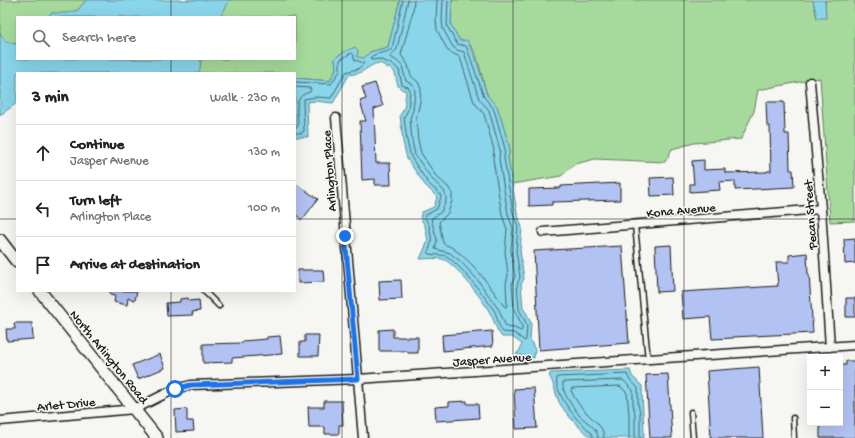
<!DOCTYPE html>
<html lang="en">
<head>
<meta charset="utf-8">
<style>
  :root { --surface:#fff; --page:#f2f2f2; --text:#222; --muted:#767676; --line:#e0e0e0 }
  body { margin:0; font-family:"Gochi Hand",sans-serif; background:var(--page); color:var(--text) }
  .controls { position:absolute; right:12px; bottom:12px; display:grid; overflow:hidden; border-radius:0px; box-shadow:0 4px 16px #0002 }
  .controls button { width:36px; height:36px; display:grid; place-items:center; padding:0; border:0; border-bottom:1px solid var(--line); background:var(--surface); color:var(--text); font:20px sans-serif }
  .stop { position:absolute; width:12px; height:12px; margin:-9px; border:3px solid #1a73e8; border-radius:50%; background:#fff }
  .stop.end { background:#1a73e8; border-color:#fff; box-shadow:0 1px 4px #0008 }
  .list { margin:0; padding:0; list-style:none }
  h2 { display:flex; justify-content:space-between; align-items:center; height:52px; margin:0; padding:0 16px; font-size:17px }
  h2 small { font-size:13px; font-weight:400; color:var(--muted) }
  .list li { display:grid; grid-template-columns:26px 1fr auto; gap:12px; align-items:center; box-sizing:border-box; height:56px; padding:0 16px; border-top:1px solid var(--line) }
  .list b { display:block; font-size:15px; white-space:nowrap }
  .list p { margin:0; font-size:13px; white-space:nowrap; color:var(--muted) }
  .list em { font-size:13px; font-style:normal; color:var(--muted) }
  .icon { flex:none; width:22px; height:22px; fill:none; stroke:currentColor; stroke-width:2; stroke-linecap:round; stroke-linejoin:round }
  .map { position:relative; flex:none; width:855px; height:438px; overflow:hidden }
  .search { position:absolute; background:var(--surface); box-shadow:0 4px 16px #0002; left:16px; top:16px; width:280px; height:44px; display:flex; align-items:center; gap:10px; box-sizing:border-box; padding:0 14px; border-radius:0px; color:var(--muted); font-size:15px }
  .panel { position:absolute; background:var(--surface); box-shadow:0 4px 16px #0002; left:16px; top:72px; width:280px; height:220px; border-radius:0px }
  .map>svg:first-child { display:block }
  .green { fill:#a6da9c; stroke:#617b5c }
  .water { fill:#89d5e9; stroke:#5d8b97 }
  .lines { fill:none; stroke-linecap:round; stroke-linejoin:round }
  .shore { stroke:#48666e; stroke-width:1 }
  .building { fill:#b2c2f2; stroke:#1c1c1c }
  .service-casing { stroke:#1c1c1c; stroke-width:7 }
  .minor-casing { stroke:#1c1c1c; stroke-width:11 }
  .secondary-casing { stroke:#1c1c1c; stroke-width:14 }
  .service { stroke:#f6f6f2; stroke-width:4 }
  .minor { stroke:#f6f6f2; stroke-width:8 }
  .secondary { stroke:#f6f6f2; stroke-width:11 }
  .route { stroke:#1a73e8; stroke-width:5 }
  .grid { fill:none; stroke:#1c1c1c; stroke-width:1; stroke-opacity:0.55 }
  .labels { text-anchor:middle; stroke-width:3; stroke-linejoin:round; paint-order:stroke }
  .street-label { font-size:13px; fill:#1c1c1c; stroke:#f6f6f2 }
</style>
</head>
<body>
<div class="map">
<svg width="855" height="438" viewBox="0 0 855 438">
  <rect width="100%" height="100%" fill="#f6f6f2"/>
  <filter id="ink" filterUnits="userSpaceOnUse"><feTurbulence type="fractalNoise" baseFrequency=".025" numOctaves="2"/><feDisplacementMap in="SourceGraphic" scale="8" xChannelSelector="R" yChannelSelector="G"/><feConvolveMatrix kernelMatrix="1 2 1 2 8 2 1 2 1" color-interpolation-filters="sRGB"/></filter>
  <g filter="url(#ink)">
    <path class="green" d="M0,0H152L129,17H17V73L0,94Z
      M187,0H400L388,47L370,52L364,58H335L336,69L330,81L295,78V73H103L123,59H295V17H164Z
      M452,0H813L817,18L826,2L825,0H855V221L830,222L820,78L758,90L754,111L741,139L694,143L672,149L665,162L595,159L575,164L561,176L512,184L508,158L510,149L499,112C496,104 490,101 487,94C482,81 479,56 471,46C469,43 464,42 460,41L451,25Z"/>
    <path class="water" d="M86,0H230L220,17H48L51,13H66L78,10Z
      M400,0H452L451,25L460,41L467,40L475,56L487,95L497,106L499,112L510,149L508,158L517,213L522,227L520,250L524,279L521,284L523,308L527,314L531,323L530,339L535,350L534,358C527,358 522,355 516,354L520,350L522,344L512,337H502C496,330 495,323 491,315C486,303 456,265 445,260C438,257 428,259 420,259L428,241L425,226L420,217L422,212L434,207L437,197L425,185L407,159L403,142L400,115L404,109L406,91C392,87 400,76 391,68H387C377,57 369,69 359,73C356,74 352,74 349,75L333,103L315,101L307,102L308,137H295V78L330,81L336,69L335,58L344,52L355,47L358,50L357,57L364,58L370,52L388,47Z
      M813,0H825L826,18H817Z
      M0,33L6,42L17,44V59H201L200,69L198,73H17V103L0,115Z
      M630,370L632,376L642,386C642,404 644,420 644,438H591C579,427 567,416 559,402C555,393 554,383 549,375L551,373Z"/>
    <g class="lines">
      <path class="shore" d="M403,0L392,49C386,54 375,52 370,58L372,60L379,59L394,65L399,70L402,85L408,87L410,90L408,110L404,117L407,141L411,157L428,183L440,194L441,197L437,209L424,216L429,225L432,241L428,253C433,256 440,254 446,256C457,261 489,301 495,312C498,319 498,326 503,332L514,333L525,341L526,339L527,325L519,309L517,285L520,277L516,250L518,227L513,213L504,158L505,149L495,113L493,108L484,97L467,48L466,46L457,44L447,26L448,0
        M408,0L397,49L390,57L397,61L402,66L406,81L413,85L415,91L413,110L410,118L412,141L415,155L432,179L444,191L446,196V201L441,212L431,219L437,240L435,249L450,253L460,261L477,279L499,310L506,327L514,328L521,331L522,330V325L514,309L512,284L515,276L511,250L513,228L508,214L499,159L500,150L490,114L489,110L479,99L464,52L457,50L453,47L443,29L442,19L443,0
        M414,0L413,11L401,55L408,65L411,76L418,82L421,89L420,102L416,119L418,140L421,153L436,176L448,187L452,193V201L448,213L439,222L443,243C446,246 451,246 454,249C475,264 489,285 504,306L506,307L507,304L506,284L508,275L505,251L507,229L502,215L493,159L494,150L484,114L474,102L460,57L448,51L437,30L436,20L437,0
        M295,82L331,84L340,71V60L351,53L353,54L355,60L364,63L358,69L346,72L331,98L315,97L304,99L303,103L304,131L302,133H295
        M295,87L310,88L311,90L310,92C292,96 298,112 298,126L295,128
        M593,438C592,430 582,425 577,419C569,410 554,389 557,377L627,374L629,379L638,388V404L640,413V438
        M598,438C598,428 587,423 580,416C574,408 561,393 563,382L623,380L633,390V404L635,414V438
        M604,438C604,426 594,421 587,413C580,407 574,398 571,390L572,388L620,386L627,393L629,415V438"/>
    </g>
    <path class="building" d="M375,83L383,106L374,109L376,163H390L391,185H375V179L362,180L360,121H366L360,101L366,99L362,87Z
      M766,102H784L785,134H789L790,170H793L794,187L735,190V181L719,182L720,190L690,192V184H694L692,161L704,160V170L725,169V173L767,172V171H771L770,126H767Z
      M673,177L674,195L651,196L650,178Z
      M295,183L318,199L302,220L295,214Z
      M620,183V200L552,202V205L529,206V189L561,188V186Z
      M855,238V263L845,264L844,239Z
      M671,245L673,291L657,292L655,246Z
      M622,246L629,343L539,350L534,251Z
      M807,253L808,274H809L813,333L733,337V338L712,339L710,317L683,319L681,292L778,286L776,262H789V255Z
      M298,270H323L324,282L298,283Z
      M401,280L402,299L380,300L379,281Z
      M110,291H137L135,300L128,298L127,305L114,302L115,296L110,295Z
      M188,298L189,301L199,300L200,311L192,312L193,315L167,316L166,303L180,302V299Z
      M846,298H855V317H846Z
      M14,323H32L33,339L7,341L6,329H15Z
      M393,329V337H418V353H408L407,351H379V330Z
      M492,331L493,346L443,351L442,335Z
      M305,335H319L318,356H300V342H305Z
      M280,336L282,354L232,358V362L203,363V344L243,343V341L267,339V337Z
      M160,354L165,368L138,379L132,365Z
      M846,361H855V438H820V423H840V365H846Z
      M759,367L763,438H711L707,371Z
      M668,374L672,438H650L646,375Z
      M534,388L537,428L516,429L514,389Z
      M324,401H342L343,425H339V434H325V427H309L308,407H324Z
      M467,401V404H478L479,418L436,421L435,407L449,406V402Z
      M187,409V421H193L194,431L176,432L175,410Z"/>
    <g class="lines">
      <defs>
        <path id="service" d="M635,225L648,360
          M204,291L219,306
          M691,412L693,438
          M793,418L794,438"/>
        <path id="minor" d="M810,82L821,209L830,347
          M336,118L363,438
          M543,232L821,209
          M0,421L135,409L175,389L191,385L358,379L855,345"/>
        <path id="secondary" d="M0,240L17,262
          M40,291L157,438"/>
      </defs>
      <use href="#service" class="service-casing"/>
      <use href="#minor" class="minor-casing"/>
      <use href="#secondary" class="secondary-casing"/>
      <use href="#service" class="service"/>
      <use href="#minor" class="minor"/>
      <use href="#secondary" class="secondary"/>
    </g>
  </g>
  <g class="lines" filter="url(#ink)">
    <path class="route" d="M175,389L191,385L358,379L345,236"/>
  </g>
  <path class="grid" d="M171,0V17M342,0V438M513,0V438M684,0V438M171,59V73M0,219H17M295,219H855M171,291V438"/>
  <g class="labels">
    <g class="street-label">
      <text transform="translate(328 171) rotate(-94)" y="5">Arlington Place</text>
      <text transform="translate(681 209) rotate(-5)" y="5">Kona Avenue</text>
      <text transform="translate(809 215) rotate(-94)" y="5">Pecan Street</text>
      <text transform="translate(110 356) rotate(51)" y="5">North Arlington Road</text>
      <text transform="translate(492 358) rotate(-4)" y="5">Jasper Avenue</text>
      <text transform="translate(66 403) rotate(-5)" y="5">Arlet Drive</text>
    </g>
  </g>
</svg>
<div class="controls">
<button>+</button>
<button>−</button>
</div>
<div class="stop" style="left:175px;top:389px"></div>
<div class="stop end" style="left:345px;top:236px"></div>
<div class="search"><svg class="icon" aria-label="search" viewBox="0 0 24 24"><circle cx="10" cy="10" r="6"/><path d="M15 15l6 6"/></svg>Search here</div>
<section class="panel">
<h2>3 min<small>Walk · 230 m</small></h2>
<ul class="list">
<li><svg class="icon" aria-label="ahead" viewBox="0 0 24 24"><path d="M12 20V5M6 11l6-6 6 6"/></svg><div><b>Continue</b><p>Jasper Avenue</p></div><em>130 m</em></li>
<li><svg class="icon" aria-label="left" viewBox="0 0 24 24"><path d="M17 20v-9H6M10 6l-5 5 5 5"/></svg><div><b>Turn left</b><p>Arlington Place</p></div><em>100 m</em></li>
<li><svg class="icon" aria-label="arrive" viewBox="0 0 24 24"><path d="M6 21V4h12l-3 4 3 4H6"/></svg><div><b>Arrive at destination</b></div></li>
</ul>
</section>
</div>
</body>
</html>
